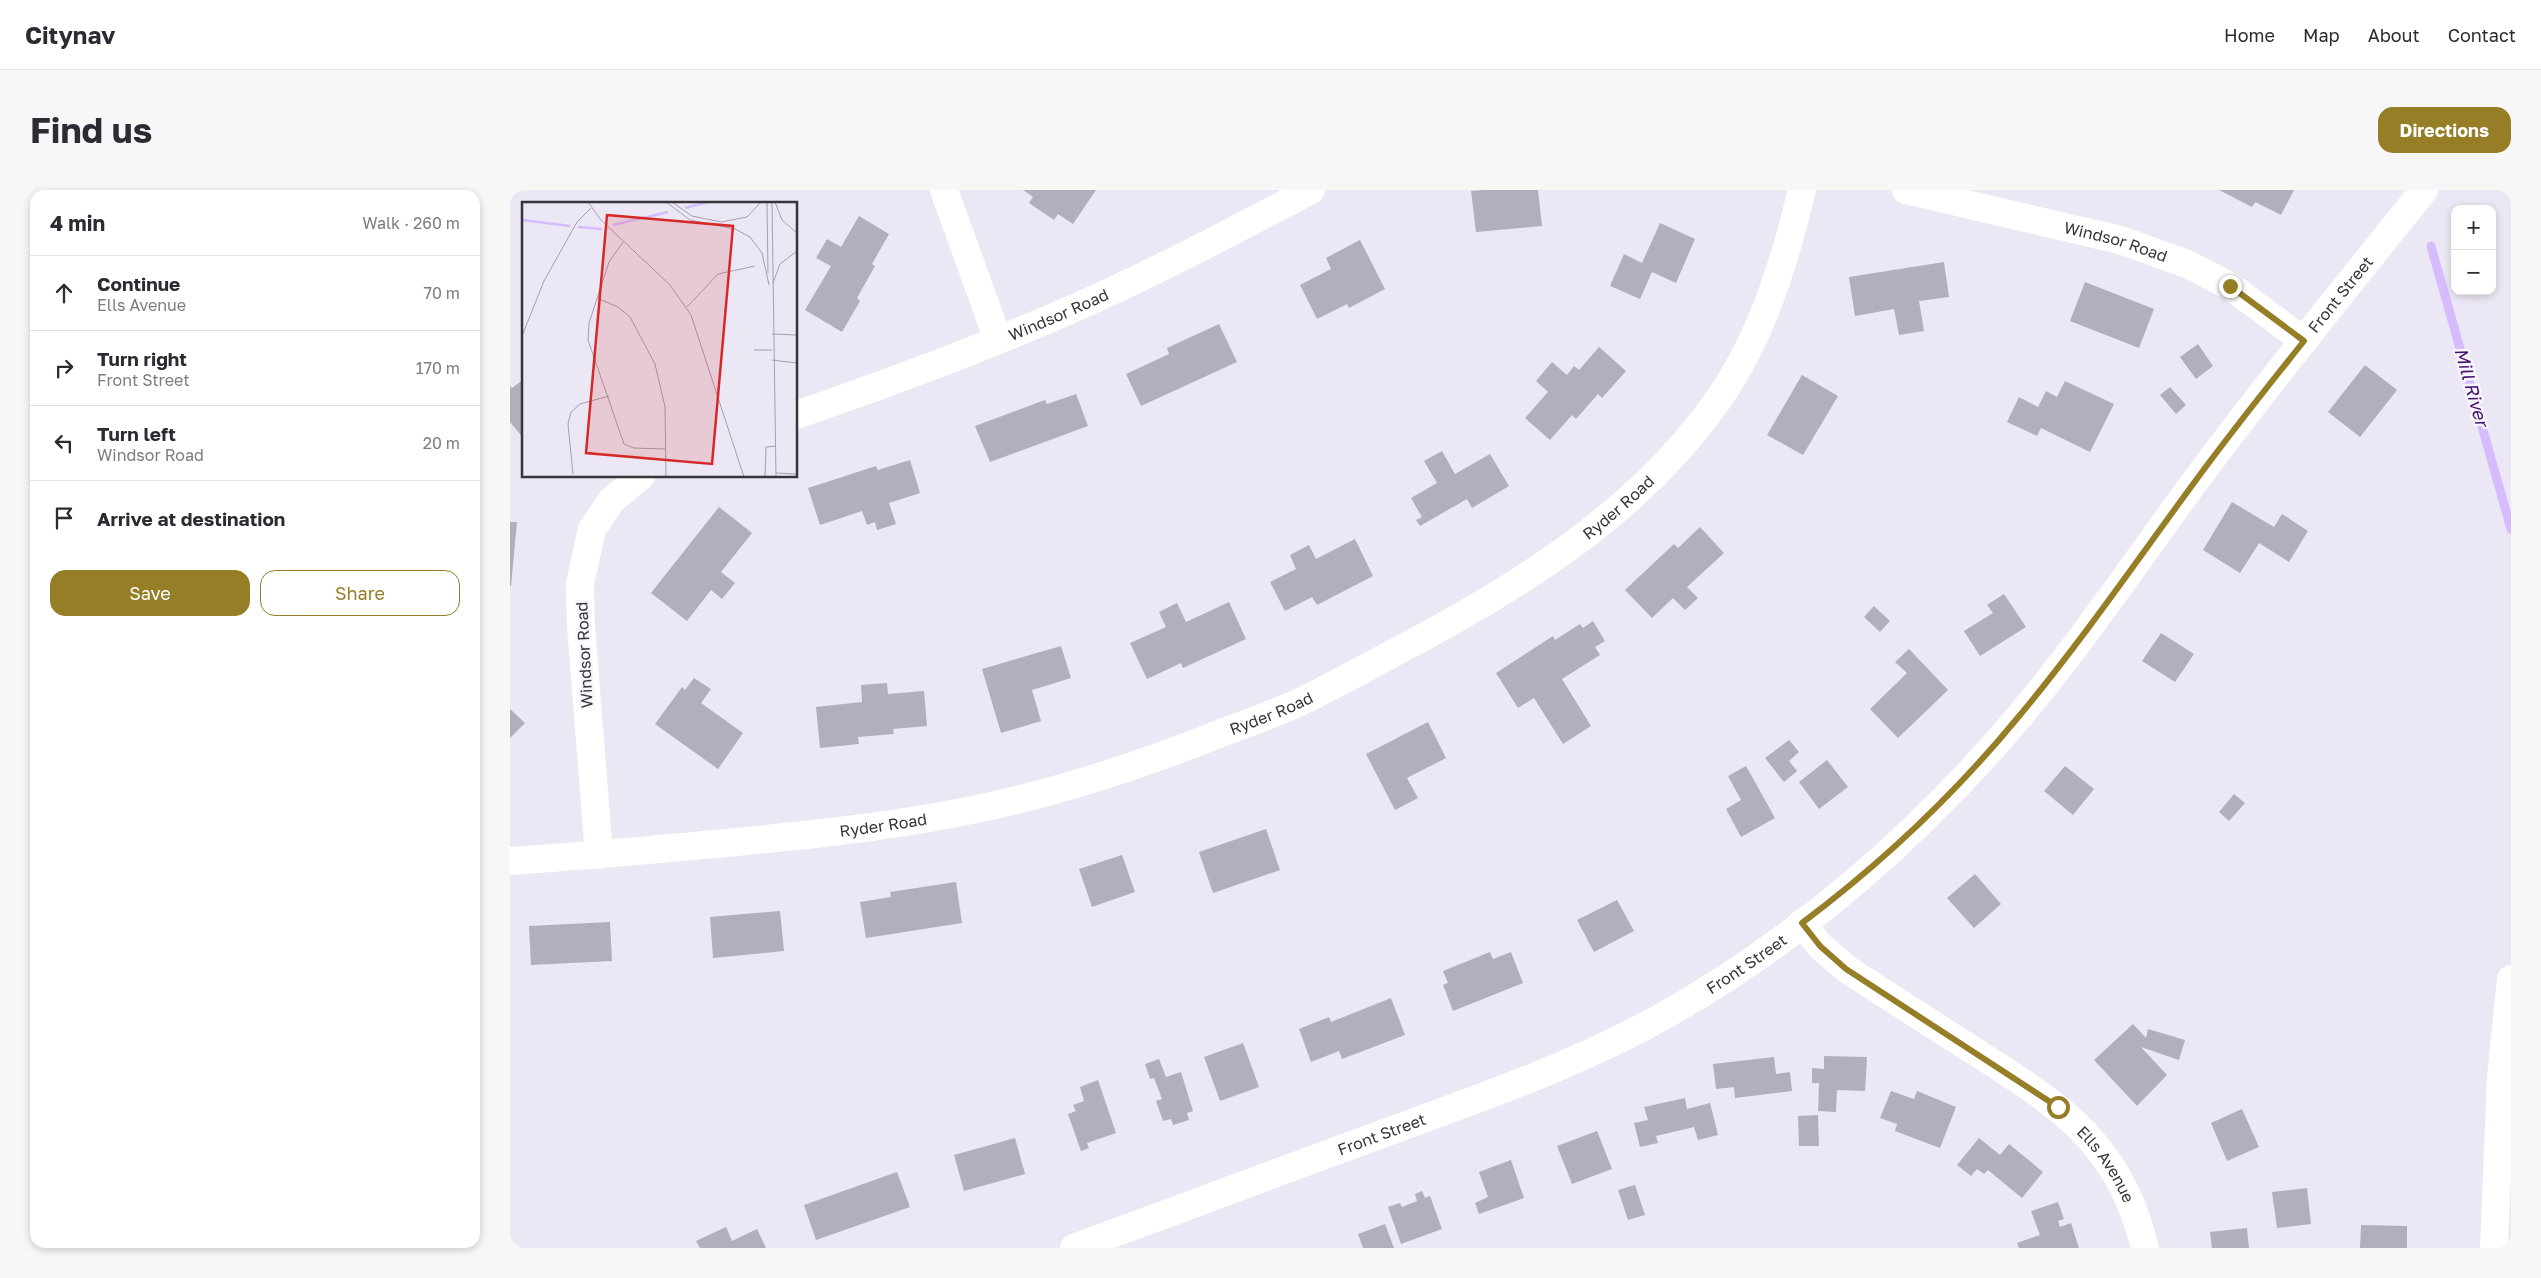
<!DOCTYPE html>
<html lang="en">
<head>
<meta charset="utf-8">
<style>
  :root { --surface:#fff; --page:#f7f7f7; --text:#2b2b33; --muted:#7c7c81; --line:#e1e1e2; --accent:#967e26 }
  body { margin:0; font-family:"Golos Text",sans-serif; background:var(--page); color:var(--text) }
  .controls { position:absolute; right:15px; top:15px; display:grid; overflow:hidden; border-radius:10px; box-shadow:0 2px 8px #0003 }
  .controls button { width:45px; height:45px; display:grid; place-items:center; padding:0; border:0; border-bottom:1px solid var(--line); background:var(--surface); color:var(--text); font:25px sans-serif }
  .stop { position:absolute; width:15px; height:15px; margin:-11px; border:4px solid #967e26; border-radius:50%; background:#fff }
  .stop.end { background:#967e26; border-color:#fff; box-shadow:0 1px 5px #0008 }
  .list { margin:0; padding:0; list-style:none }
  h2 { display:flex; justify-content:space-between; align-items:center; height:65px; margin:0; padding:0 20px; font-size:21px }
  h2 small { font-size:16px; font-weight:400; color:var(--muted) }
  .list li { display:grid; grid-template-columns:32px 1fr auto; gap:15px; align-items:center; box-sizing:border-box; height:75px; padding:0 20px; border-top:1px solid var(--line) }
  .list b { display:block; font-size:19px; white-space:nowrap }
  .list p { margin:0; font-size:16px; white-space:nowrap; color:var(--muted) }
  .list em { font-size:16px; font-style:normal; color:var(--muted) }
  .actions { display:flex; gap:10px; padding:15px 20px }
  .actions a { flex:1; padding:11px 0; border:1px solid var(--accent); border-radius:15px; text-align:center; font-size:18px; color:var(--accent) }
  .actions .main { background:var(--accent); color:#fff }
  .icon { flex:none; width:28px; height:28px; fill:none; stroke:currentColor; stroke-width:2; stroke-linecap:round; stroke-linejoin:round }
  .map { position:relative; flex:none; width:2001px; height:1058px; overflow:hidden; border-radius:15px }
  header { display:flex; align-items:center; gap:30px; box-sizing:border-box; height:70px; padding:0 25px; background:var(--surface); border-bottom:1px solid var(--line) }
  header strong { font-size:24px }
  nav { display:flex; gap:28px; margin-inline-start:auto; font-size:18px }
  .intro { display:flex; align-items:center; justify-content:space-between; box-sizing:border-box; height:120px; padding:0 30px }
  h1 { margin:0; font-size:35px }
  .button { padding:12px 22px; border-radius:15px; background:var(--accent); color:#fff; font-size:18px; font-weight:700 }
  main { display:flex; gap:30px; padding:0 30px }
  aside { flex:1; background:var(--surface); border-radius:15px; box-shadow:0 2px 8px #0003 }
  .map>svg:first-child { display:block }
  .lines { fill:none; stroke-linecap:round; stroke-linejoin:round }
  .stream { stroke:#d7bcfd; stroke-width:9 }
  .building { fill:#b3aebb }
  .minor { stroke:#fff; stroke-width:28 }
  .tertiary { stroke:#fff; stroke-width:28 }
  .motorway { stroke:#fff; stroke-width:28 }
  .route { stroke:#967e26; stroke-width:6 }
  .labels { text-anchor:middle; stroke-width:5; stroke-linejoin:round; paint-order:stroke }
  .street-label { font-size:16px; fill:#37353a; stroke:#f8f5fd }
  .water-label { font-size:18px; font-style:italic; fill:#451370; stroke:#f8f5fd }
  .inset-river { fill:none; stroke:#d7bcfd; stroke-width:2.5 }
  .inset-road { fill:none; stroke:#a4a0aa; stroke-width:1 }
  .view { fill:#d62828; fill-opacity:0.15; stroke:#d62828; stroke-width:2.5 }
  .inset-edge { fill:none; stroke:#37353a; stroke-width:2.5 }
</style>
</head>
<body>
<header>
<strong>Citynav</strong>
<nav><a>Home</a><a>Map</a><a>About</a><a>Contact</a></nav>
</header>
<div class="intro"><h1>Find us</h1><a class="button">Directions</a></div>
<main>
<aside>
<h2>4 min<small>Walk · 260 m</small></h2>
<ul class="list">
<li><svg class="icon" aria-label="ahead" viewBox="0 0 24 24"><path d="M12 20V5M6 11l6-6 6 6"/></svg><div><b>Continue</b><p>Ells Avenue</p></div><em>70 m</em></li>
<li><svg class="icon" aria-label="right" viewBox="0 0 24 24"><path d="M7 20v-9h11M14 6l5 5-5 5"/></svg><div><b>Turn right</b><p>Front Street</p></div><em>170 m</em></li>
<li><svg class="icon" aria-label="left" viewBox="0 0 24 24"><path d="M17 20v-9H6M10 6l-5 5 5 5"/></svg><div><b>Turn left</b><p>Windsor Road</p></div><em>20 m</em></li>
<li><svg class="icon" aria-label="arrive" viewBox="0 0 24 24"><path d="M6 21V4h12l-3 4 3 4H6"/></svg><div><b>Arrive at destination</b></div></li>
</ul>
<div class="actions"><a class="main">Save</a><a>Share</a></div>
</aside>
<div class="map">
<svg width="2001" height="1058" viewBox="0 0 2001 1058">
  <rect width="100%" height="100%" fill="#ece7f4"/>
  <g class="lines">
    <path class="stream" d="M1921,56L2001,339"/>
  </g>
  <path class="building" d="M513,0H586L563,34L548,24L544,30L519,13L523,7Z
    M974,0H1028L1032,36L966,42L961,1Z
    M1709,0H1784L1771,25L1745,12L1742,17Z
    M349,26L379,44L362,74L365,76L347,108L350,111L332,142L295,120L321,76L306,68L317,49L331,57Z
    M1150,33L1185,49L1166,93L1142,82L1130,109L1100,96L1114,64L1132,73Z
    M850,50L875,99L839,118L837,114L807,129L790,95L821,79L816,68Z
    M1434,72L1439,107L1409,111L1414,141L1389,145L1384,119L1345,126L1339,87Z
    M1575,92L1644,119L1629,158L1560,131Z
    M709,134L727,172L631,216L616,184L659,164L657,158Z
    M1688,154L1703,176L1686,189L1670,167Z
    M1089,157L1116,181L1092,208L1088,204L1066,229L1062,225L1040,250L1015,228L1038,202L1026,191L1042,172L1057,185L1064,176L1069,180Z
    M1855,175L1887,200L1850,247L1818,222Z
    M1292,185L1328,206L1293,265L1257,245Z
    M14,189V249L0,232V196L2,198Z
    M1555,191L1604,214L1580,262L1531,238L1527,246L1497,232L1509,207L1528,217L1536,201L1547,207Z
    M1660,197L1676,215L1666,224L1650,205Z
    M566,204L578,236L480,272L465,236L535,210L537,214Z
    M932,261L945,284L980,264L999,296L962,318L957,309L910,336L906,330L912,327L901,308L927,293L914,271Z
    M400,270L410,303L379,313L386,334L367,340L365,332L357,335L352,321L310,335L298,298L366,276L368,280Z
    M1722,312L1764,337L1772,324L1798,341L1779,372L1749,353L1730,383L1693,360Z
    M209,317L242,343L211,382L225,393L212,409L201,400L177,431L141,403Z
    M0,332H7L1,396H0Z
    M1190,337L1214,363L1177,397L1188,408L1175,420L1163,408L1142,428L1115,400L1164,354L1168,358Z
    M845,349L863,386L807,415L802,407L775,421L760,392L786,379L780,365L799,355L806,369Z
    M1494,404L1516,437L1470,466L1454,441L1483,423L1477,415Z
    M719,412L736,449L673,478L671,473L637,489L620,453L656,437L649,422L667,413L676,432Z
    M1364,416L1380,431L1370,442L1354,427Z
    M1083,431L1095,451L1085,457L1090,465L1052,489L1081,536L1053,554L1024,508L1008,518L986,483L1043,446L1045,450L1070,434L1073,438Z
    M1651,443L1684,464L1665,492L1632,471Z
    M551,456L561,488L522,500L531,531L491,543L472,479Z
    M1399,459L1438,500L1388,548L1360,519L1397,483L1385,472Z
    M184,488L201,499L191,513L233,543L208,579L145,534L172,497L175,500Z
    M377,493L378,504L414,501L417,536L383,539L384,544L348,547L349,554L310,558L306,517L352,512L351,495Z
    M0,519L15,533L0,548Z
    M918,532L936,568L897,588L908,608L885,620L856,564Z
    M1279,550L1289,562L1279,571L1287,581L1274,592L1255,568Z
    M1317,570L1338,597L1309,619L1289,592Z
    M1236,576L1265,628L1231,647L1216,619L1231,610L1218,586Z
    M1555,576L1584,599L1563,625L1534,601Z
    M1724,604L1735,613L1719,631L1709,622Z
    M756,639L770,680L703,703L689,662Z
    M612,665L625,702L582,717L569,679Z
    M1465,684L1491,714L1464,738L1437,708Z
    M446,692L452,733L356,748L350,712L381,707L380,702Z
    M1107,710L1124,741L1084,762L1067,730Z
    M270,721L274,761L203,768L200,727Z
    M100,732L102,771L21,775L19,736Z
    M980,762L983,769L1001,762L1013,793L943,821L933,795L938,793L933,781Z
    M881,808L895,845L832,869L829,861L801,872L789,839L819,827L821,832Z
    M1623,834L1636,848L1638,839L1675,850L1669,870L1631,857L1657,885L1627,916L1584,870Z
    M733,853L749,897L710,911L694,867Z
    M1314,866L1357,867L1355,901L1327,900L1326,922L1308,921L1309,893H1302V878L1314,879Z
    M1264,867L1266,884L1280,882L1282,901L1225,908L1224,897L1206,899L1203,874Z
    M649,869L656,887L671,882L683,921L677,923L679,930L663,935L661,929L653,931L646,911L652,909L644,888L640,889L635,874Z
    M588,890L606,943L577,953L579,958L571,961L558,924L566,921L563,915L574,911L570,897Z
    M1381,901L1404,909L1407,901L1446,917L1430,958L1385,941L1387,934L1370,928Z
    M1175,908L1177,919L1200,913L1208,945L1188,950L1184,937L1146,946L1148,953L1130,957L1124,933L1138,930L1134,917Z
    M1732,919L1749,957L1717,971L1701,933Z
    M1308,925L1309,956H1289L1288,926Z
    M1087,941L1102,979L1062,994L1047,956Z
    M505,948L515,984L454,1001L444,965Z
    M1469,948L1490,965L1499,954L1533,982L1512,1008L1478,980L1474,984L1467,979L1461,986L1447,975Z
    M1001,970L1014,1008L969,1024L965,1013L978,1007L969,982Z
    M387,982L400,1017L306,1050L294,1015Z
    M1125,995L1135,1025L1118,1030L1108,1000Z
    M1797,998L1801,1034L1767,1038L1762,1002Z
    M912,1001L915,1008L920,1006L932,1039L891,1054L878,1017L890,1013L892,1017L907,1011L905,1004Z
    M1548,1012L1554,1029L1548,1031L1550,1037L1561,1033L1569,1058H1509L1507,1053L1530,1045L1521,1021Z
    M875,1034L884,1058H853L848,1044Z
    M1851,1035L1897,1036V1058H1850Z
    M216,1037L222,1051L247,1039L256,1058H190L186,1051Z
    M1737,1038L1739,1058H1702L1700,1042Z"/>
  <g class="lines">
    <g class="minor">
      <path d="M434,0L488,150"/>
      <path id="s1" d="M1396,0L1610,50L1677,74L1720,96L1794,151"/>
      <path id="s2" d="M286,225C388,190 490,152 589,107C661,74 731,37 801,0"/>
      <path d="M89,665L71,436L70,394L82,339L102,310L131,286"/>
      <path id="s3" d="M0,671C76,666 151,659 227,652C297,645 367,638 436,625C532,608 624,578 714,542C740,532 768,523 794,510C827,494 859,476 891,459C1011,396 1129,322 1208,210C1252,147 1274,74 1292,0"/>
      <path id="s4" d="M1292,733L1310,756L1337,779C1379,807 1422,834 1464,861C1550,916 1609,952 1635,1058"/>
    </g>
    <path class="tertiary" id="s5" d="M564,1058C669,1019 775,980 880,941C974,907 1070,873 1157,824C1291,748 1410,644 1508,528C1573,451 1629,367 1689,286C1761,189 1838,95 1914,0"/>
    <path class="motorway" d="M1984,1058L1991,887L2001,789"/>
  </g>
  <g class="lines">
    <path class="route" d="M1548,917L1336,779L1310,756L1292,733C1372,673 1446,603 1510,525C1574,448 1630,366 1689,286C1723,240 1758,196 1794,151L1720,96"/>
  </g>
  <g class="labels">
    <g class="street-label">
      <text dy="6" stroke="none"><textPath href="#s1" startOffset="216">Windsor Road</textPath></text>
      <text dy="6" stroke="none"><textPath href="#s5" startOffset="1632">Front Street</textPath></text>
      <text dy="6" stroke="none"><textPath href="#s2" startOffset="281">Windsor Road</textPath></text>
      <text dy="6" stroke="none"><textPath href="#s3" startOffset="1185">Ryder Road</textPath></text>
      <text transform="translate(74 465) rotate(-93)" y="6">Windsor Road</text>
      <text dy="6" stroke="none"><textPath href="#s3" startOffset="780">Ryder Road</textPath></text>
      <text dy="6" stroke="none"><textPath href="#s3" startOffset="375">Ryder Road</textPath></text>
      <text dy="6" stroke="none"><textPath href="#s5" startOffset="732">Front Street</textPath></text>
      <text dy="6" stroke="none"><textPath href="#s5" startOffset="328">Front Street</textPath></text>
      <text dy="6" stroke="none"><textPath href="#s4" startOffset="392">Ells Avenue</textPath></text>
    </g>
    <g class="water-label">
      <text transform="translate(1961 197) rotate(74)" y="6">Mill River</text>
    </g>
  </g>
  <g transform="translate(12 12)">
    <rect width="275" height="275" fill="#ece7f4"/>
    <path class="inset-river" d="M163,6L186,0M0,18L48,24M91,23L146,10M56,25L80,27"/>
    <path class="inset-road" d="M66,0L79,18L148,83L169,113L222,275M144,0L168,18L213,27L228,35L240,51L247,83M150,0L170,14L199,20L225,15L239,0M245,0L246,71M250,0L254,275M253,0L260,18L275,31M101,40L87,60L67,121L66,138L102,242L112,246L144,247M251,81L258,62L275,49M75,96L96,105L108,115L133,162L143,205L144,275M165,105L196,72L233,64M250,132L275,133M0,134L22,79L55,20L69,6M232,148H250M250,158L275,161M254,271L275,272M51,272L46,222L49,210L58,202L87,194M243,275L244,245L254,244"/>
    <path class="view" d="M85,13L211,24L190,262L64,251Z"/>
    <rect width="275" height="275" class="inset-edge"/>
  </g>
</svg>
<div class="controls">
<button>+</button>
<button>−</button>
</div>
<div class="stop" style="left:1548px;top:917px"></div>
<div class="stop end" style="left:1720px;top:96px"></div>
</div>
</main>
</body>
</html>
